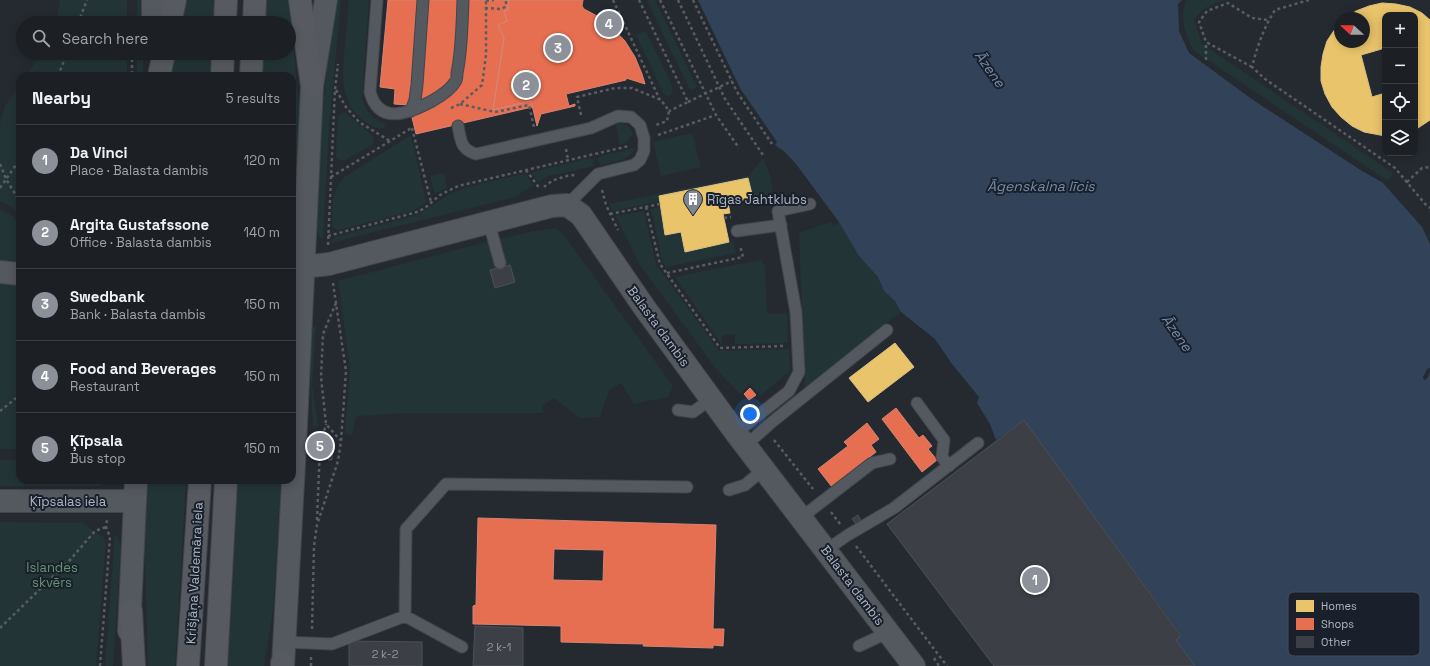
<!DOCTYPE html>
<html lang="en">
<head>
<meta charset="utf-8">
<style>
  :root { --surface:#1c2025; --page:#25282d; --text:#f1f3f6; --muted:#a0a3a7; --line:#3a3e42; --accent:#8c9099 }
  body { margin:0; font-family:"Space Grotesk",sans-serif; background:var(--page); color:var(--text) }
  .controls { position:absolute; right:12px; top:12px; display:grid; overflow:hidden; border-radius:8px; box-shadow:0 2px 10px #0003 }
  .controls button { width:36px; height:36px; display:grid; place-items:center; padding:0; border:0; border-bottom:1px solid var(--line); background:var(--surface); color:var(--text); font:20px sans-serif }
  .compass { position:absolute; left:1334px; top:12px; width:36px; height:36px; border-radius:50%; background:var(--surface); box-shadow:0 2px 10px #0003; rotate:291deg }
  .you { position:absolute; left:750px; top:414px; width:14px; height:14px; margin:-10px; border:3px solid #fff; border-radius:50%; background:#1a73e8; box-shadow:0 0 0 6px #1a73e833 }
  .badge { display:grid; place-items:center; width:26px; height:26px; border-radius:50%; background:var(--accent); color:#fff; font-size:13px; font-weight:700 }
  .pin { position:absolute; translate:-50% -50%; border:2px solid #fff; box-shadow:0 1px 4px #0006 }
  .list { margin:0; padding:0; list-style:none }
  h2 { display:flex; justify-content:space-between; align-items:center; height:52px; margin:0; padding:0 16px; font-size:17px }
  h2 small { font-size:13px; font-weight:400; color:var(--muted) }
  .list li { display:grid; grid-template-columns:26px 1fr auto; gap:12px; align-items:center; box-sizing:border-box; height:72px; padding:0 16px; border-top:1px solid var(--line) }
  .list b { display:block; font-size:15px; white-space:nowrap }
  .list p { margin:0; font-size:13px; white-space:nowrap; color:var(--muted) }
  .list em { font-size:13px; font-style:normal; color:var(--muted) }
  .icon { flex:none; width:22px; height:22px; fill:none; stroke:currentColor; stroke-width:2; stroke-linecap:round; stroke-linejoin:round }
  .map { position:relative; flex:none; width:1430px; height:666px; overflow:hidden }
  .search { position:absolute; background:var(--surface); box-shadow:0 2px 10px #0003; left:16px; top:16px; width:280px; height:44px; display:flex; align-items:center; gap:10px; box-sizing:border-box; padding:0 14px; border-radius:22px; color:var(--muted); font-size:15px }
  .panel { position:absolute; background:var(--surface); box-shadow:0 2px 10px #0003; left:16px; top:72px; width:280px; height:412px; border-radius:12px }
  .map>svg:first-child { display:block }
  .green { fill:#233437 }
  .water { fill:#324359 }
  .homes { fill:#e9c46a; stroke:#d7c085 }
  .shops { fill:#e76f51; stroke:#d68473; fill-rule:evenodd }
  .building { fill:#3c4046; stroke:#4c5159 }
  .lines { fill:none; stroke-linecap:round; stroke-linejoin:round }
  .service-casing { stroke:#42464c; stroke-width:13 }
  .minor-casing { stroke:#42464c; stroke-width:24 }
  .tertiary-casing { stroke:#42464c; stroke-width:24 }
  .primary-casing { stroke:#42464e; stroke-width:24 }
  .path { stroke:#575d63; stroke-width:2.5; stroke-dasharray:3 3; stroke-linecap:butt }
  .service { stroke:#54585f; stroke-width:11 }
  .minor { stroke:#54585f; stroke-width:22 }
  .tertiary { stroke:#54585f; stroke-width:22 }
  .primary { stroke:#575b61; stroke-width:22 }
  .labels { text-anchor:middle; stroke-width:4; stroke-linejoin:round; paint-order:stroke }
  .number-label { font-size:11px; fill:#9198a4 }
  .poi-label { font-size:13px; fill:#adb6c3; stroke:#19202b; text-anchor:start }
  .street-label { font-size:13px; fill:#adb6c3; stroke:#19202b }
  .park-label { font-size:13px; fill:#669370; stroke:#19202b }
  .water-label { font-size:14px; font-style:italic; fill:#758dab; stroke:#19202b }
  .key { fill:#19202b; stroke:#454d59; stroke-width:1 }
  .key-label { font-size:11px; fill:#adb6c3 }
</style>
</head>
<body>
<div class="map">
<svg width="1430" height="666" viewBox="0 0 1430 666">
  <rect width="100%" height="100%" fill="#252a31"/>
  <path class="green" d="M60,0H127V23H56Z
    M137,0H143V23H137Z
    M185,0H214L213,23H180Z
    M265,0H289L299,108L292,262V76H261L262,53H289V23H264Z
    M334,0H341L329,127L323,240L318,235L316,229L321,124Z
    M349,0H369L362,98C365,111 374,120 386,124L384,128C378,130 372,126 367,123C339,105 342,72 345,44C346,29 348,15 349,0Z
    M647,0H655L697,87L690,90Z
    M1187,0H1228C1213,3 1202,7 1194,20L1202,44L1393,173L1388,181L1193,50C1186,33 1178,17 1187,0Z
    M643,32H646L670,81L673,91L671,95L669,96L664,94L636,35Z
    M41,53H127V76H26Z
    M137,53H143V76H137Z
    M174,53H212L210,76H169Z
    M20,84V215L12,207L0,201V123L5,106Z
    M344,112L374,137L373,144L345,160C341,162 338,160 336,156L338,117L340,114Z
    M618,123C626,123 630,126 633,134L627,141L620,145L616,126Z
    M692,133L701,167L661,176L653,142Z
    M411,135L426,201L425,203L413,211L338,230L332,227C333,207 330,191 346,176Z
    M804,139L859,256L878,277L884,291L895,301L901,312L805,387L799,233L831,222L834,226L839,222C821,197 800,162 775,145Z
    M635,148C630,161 612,162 600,165L598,159L601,156Z
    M590,158L593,160L594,166L549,176L538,182L532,174L533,172Z
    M763,159C770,173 773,181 772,198L753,205L748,178L659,196L660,201L613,211L609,204L748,176Z
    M444,173L447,188L436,193L434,192L430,176Z
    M523,174L526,175L533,185L515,197L330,243L334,238L338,236L418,215L448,195L464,188Z
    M661,207L665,235L681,232L685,252L733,241L736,253L666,267L663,263L651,209Z
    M0,210L13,216L20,224V264L0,265Z
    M644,211L656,264L719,351L789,349L790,368L789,372L761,395L750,384L740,394L717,370L640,265L616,216Z
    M556,228L563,234L673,386L668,397L634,404L621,383L609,390L600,417L580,418L554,398L542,406L544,413H405L356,416L352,435L345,434L350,368L338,281L475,245L533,231Z
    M761,260L765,266L767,314L787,313L788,343L735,344V334L722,335V345L675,277Z
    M0,284L20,285V449H0Z
    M310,327H316L312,385L318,426L313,427L311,384Z
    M0,460H20V480H100L102,486H0Z
    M146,480H186L175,666H148L144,518Z
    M238,480H281L273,609L264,666H228Z
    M0,522L82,523L103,537L106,542L96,666H0Z
    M115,534L121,545L113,666H105Z"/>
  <path class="water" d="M698,0H1182L1178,4L1179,31L1189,53L1253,100L1362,171L1383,183L1422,227L1430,244V368L1427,369L1423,377L1424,380L1427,379L1430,372V666H1195L1176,640L1181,635L1024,420L996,440L990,424L977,403L979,397L952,364L935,339L901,312L895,301L884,291L878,277L859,256L839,222L796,164L784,151L775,145L777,142L740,88Z"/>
  <path class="homes" d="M1382,3L1396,4L1410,7L1422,13L1430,20V120L1418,128L1415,129V15H1385V48L1361,55L1372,97L1385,93V136L1364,132L1352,126L1341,117L1332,107L1325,94L1321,81V67L1323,54L1327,41L1335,29L1340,23V42H1364V18H1346L1356,11L1369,6Z
    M748,178L753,198L728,203L730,213L723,214L729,242L685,252L681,232L665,235L659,196Z
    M895,343L914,367L868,402L849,378Z"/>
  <path class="shops" d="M388,0H509L508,10L504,11L507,21L498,25L504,38L493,110L531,101L532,107L416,134L409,105L394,104L395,89L380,87Z
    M509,0H583L582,6L584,9L597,16L609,24L625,41L635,57L642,74L645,84L626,78V80L566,94L569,106L575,104V106L541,114L537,126L531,101L493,110L504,38L498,25L507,21L504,11L508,10Z
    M750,388L756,395L749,400L744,394Z
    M896,408L919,438L923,435L932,446L928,449L937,460L922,472L882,419Z
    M867,423L879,439L871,445L876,452L832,487L818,469L848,446L844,442Z
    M478,518L716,525L713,629H724L723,646L713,645V648L643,646L644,644L561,642V626L473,624V606L476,605ZM554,549L604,550L603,581L553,580Z"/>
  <path class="building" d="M510,265L515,282L495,288L490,270Z
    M1024,420L1181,636L1176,640L1195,666H994L887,524Z
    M329,449H333L332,460H328Z
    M858,515L861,521L856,524L852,519Z
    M475,626L523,628V666H473Z
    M349,641L422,642V666H349Z"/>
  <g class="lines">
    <defs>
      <path id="service" d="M377,0L370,92C379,126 410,113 432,101C439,97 451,89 455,82C457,80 457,76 457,73C462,49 462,24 463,0
        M411,111L415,100L417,85L423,0
        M458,126C461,140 460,149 476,154L591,128L618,116L631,117L640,125L644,138V151L640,160L634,165L598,174L567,205
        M489,223L500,263
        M737,231L781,225
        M917,403L944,440L942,457L949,466
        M678,410L693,412L711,399
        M736,433L789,391L799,372L796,312L778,211L810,204
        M746,445L772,422L887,330
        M729,490L745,485L764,469
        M802,517L872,463L890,459
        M826,550L848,535L894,508L978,443
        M405,616L406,529L446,484L687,487
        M284,642L332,644L405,616L462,647
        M859,646L889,632"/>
      <path id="minor" d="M0,272L20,274"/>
      <path id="tertiary" d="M153,0V23
        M303,267L329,264L552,206L567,205L581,215L644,307L736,433L914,666
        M0,501H135
        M129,631L136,480
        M283,666L295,445L312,86L326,0"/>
      <path id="primary" d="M300,0L312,86
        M170,23L175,0
        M225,23L226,0
        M254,23L255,0
        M159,76L164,53
        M222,76L223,53
        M251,76L252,53
        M131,611L134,666
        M188,666L200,480
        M216,666L226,480
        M282,666V663"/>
    </defs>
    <use href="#service" class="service-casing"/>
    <use href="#minor" class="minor-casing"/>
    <use href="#tertiary" class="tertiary-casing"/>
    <use href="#primary" class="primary-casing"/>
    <path class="path" d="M613,0L660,100
      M639,0L688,102L669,111
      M660,0L716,115L739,148
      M678,0L725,99L763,155
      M693,0L737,92L772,144
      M1309,0L1275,10C1264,27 1257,47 1252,67L1265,79L1395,168L1426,205L1430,208
      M486,1L494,0
      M485,8L502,9L506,6V0
      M78,23L87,0
      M132,53V76
      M1206,60V42
      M1252,67L1206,42L1199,22L1207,11L1228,3L1252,18L1268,20
      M58,76L67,53
      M336,90L346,107L359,122L390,141
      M688,102L732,81
      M460,104L495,112L529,105L534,127
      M451,108L460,104L482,85L486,55V0
      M581,115L577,97L615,88H632L661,100L669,111L667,121L656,125
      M412,128L431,202
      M658,135L716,115
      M566,149L568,160
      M0,164L6,179L20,202
      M526,170L540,189
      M331,177L413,127
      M1407,182L1422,168L1430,167
      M544,187C551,180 566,175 576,175
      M0,188L20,159
      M602,190L606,205L618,230
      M646,207L660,264L720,348L784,346
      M610,214L660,204
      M724,218L731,217
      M328,236L417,212L425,208L440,195L458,186L629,146
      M328,245L335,89L338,64
      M667,273L743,257L740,245
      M336,303L323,334L321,377L326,424L340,440
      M0,411L20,395
      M774,440L813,489
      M831,512L840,524
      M317,520L320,446L326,424
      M856,546L947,666
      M0,628L70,560L95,531L106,527
      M312,629L314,546L317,525L338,461L341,441L346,371L333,283
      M934,658L939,666
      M100,666L110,537L106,527L107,520
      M311,666V656"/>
    <use href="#service" class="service"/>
    <use href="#minor" class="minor"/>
    <use href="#tertiary" class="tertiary"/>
    <use href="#primary" class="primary"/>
  </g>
  <defs>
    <symbol id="building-pin" viewBox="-11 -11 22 30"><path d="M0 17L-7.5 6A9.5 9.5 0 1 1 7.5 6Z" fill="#7d8590" stroke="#19202b"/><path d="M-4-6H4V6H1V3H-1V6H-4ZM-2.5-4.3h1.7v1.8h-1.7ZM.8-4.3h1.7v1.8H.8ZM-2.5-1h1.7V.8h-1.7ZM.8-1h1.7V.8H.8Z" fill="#fff"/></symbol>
  </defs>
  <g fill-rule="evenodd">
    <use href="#building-pin" x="682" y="188" width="22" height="30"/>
  </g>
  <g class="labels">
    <g class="number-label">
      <text x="499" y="651">2 k-1</text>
      <text x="385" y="658">2 k-2</text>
    </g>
    <g class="poi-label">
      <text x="707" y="204">Rīgas Jahtklubs</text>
    </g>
    <g class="street-label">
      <text transform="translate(659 326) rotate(54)" y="5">Balasta dambis</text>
      <text x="68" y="506">Ķīpsalas iela</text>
      <text transform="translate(194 573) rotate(-87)" y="5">Krišjāņa Valdemāra iela</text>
      <text transform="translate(853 585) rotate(53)" y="5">Balasta dambis</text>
    </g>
    <g class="park-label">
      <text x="52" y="572">Islandes<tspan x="52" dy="15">skvērs</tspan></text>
    </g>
    <g class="water-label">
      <text transform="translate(990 69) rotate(55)" y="5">Āzene</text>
      <text x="1041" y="191">Āgenskalna līcis</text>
      <text transform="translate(1177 333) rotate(55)" y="5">Āzene</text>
    </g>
  </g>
  <rect x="1288" y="592" width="132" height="64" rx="6" class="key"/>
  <rect x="1296" y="600" width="18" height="12" fill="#e9c46a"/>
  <rect x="1296" y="618" width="18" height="12" fill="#e76f51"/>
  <rect x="1296" y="636" width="18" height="12" fill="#3c4046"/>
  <g class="key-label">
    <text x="1321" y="610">Homes</text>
    <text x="1321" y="628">Shops</text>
    <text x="1321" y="646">Other</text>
  </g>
</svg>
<div class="controls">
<button>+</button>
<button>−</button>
<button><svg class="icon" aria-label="locate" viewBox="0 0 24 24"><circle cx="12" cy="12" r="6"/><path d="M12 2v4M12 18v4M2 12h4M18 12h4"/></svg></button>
<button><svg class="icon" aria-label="layers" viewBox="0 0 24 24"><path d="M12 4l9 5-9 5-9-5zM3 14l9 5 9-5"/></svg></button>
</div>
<svg class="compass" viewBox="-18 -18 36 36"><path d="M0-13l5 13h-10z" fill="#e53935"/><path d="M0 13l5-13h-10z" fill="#a0a3a7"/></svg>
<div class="you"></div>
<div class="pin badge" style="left:1035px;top:580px">1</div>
<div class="pin badge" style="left:526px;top:85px">2</div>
<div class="pin badge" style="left:558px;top:48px">3</div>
<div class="pin badge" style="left:609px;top:24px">4</div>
<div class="pin badge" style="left:320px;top:446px">5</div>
<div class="search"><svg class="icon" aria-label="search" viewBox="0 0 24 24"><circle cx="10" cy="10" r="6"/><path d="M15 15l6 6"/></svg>Search here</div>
<section class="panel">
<h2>Nearby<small>5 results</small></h2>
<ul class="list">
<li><span class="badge">1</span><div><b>Da Vinci</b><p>Place · Balasta dambis</p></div><em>120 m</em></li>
<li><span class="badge">2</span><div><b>Argita Gustafssone</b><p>Office · Balasta dambis</p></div><em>140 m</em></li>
<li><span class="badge">3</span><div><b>Swedbank</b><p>Bank · Balasta dambis</p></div><em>150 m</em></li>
<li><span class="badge">4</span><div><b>Food and Beverages</b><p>Restaurant</p></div><em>150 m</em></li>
<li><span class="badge">5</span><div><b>Ķīpsala</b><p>Bus stop</p></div><em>150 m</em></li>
</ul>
</section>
</div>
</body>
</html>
